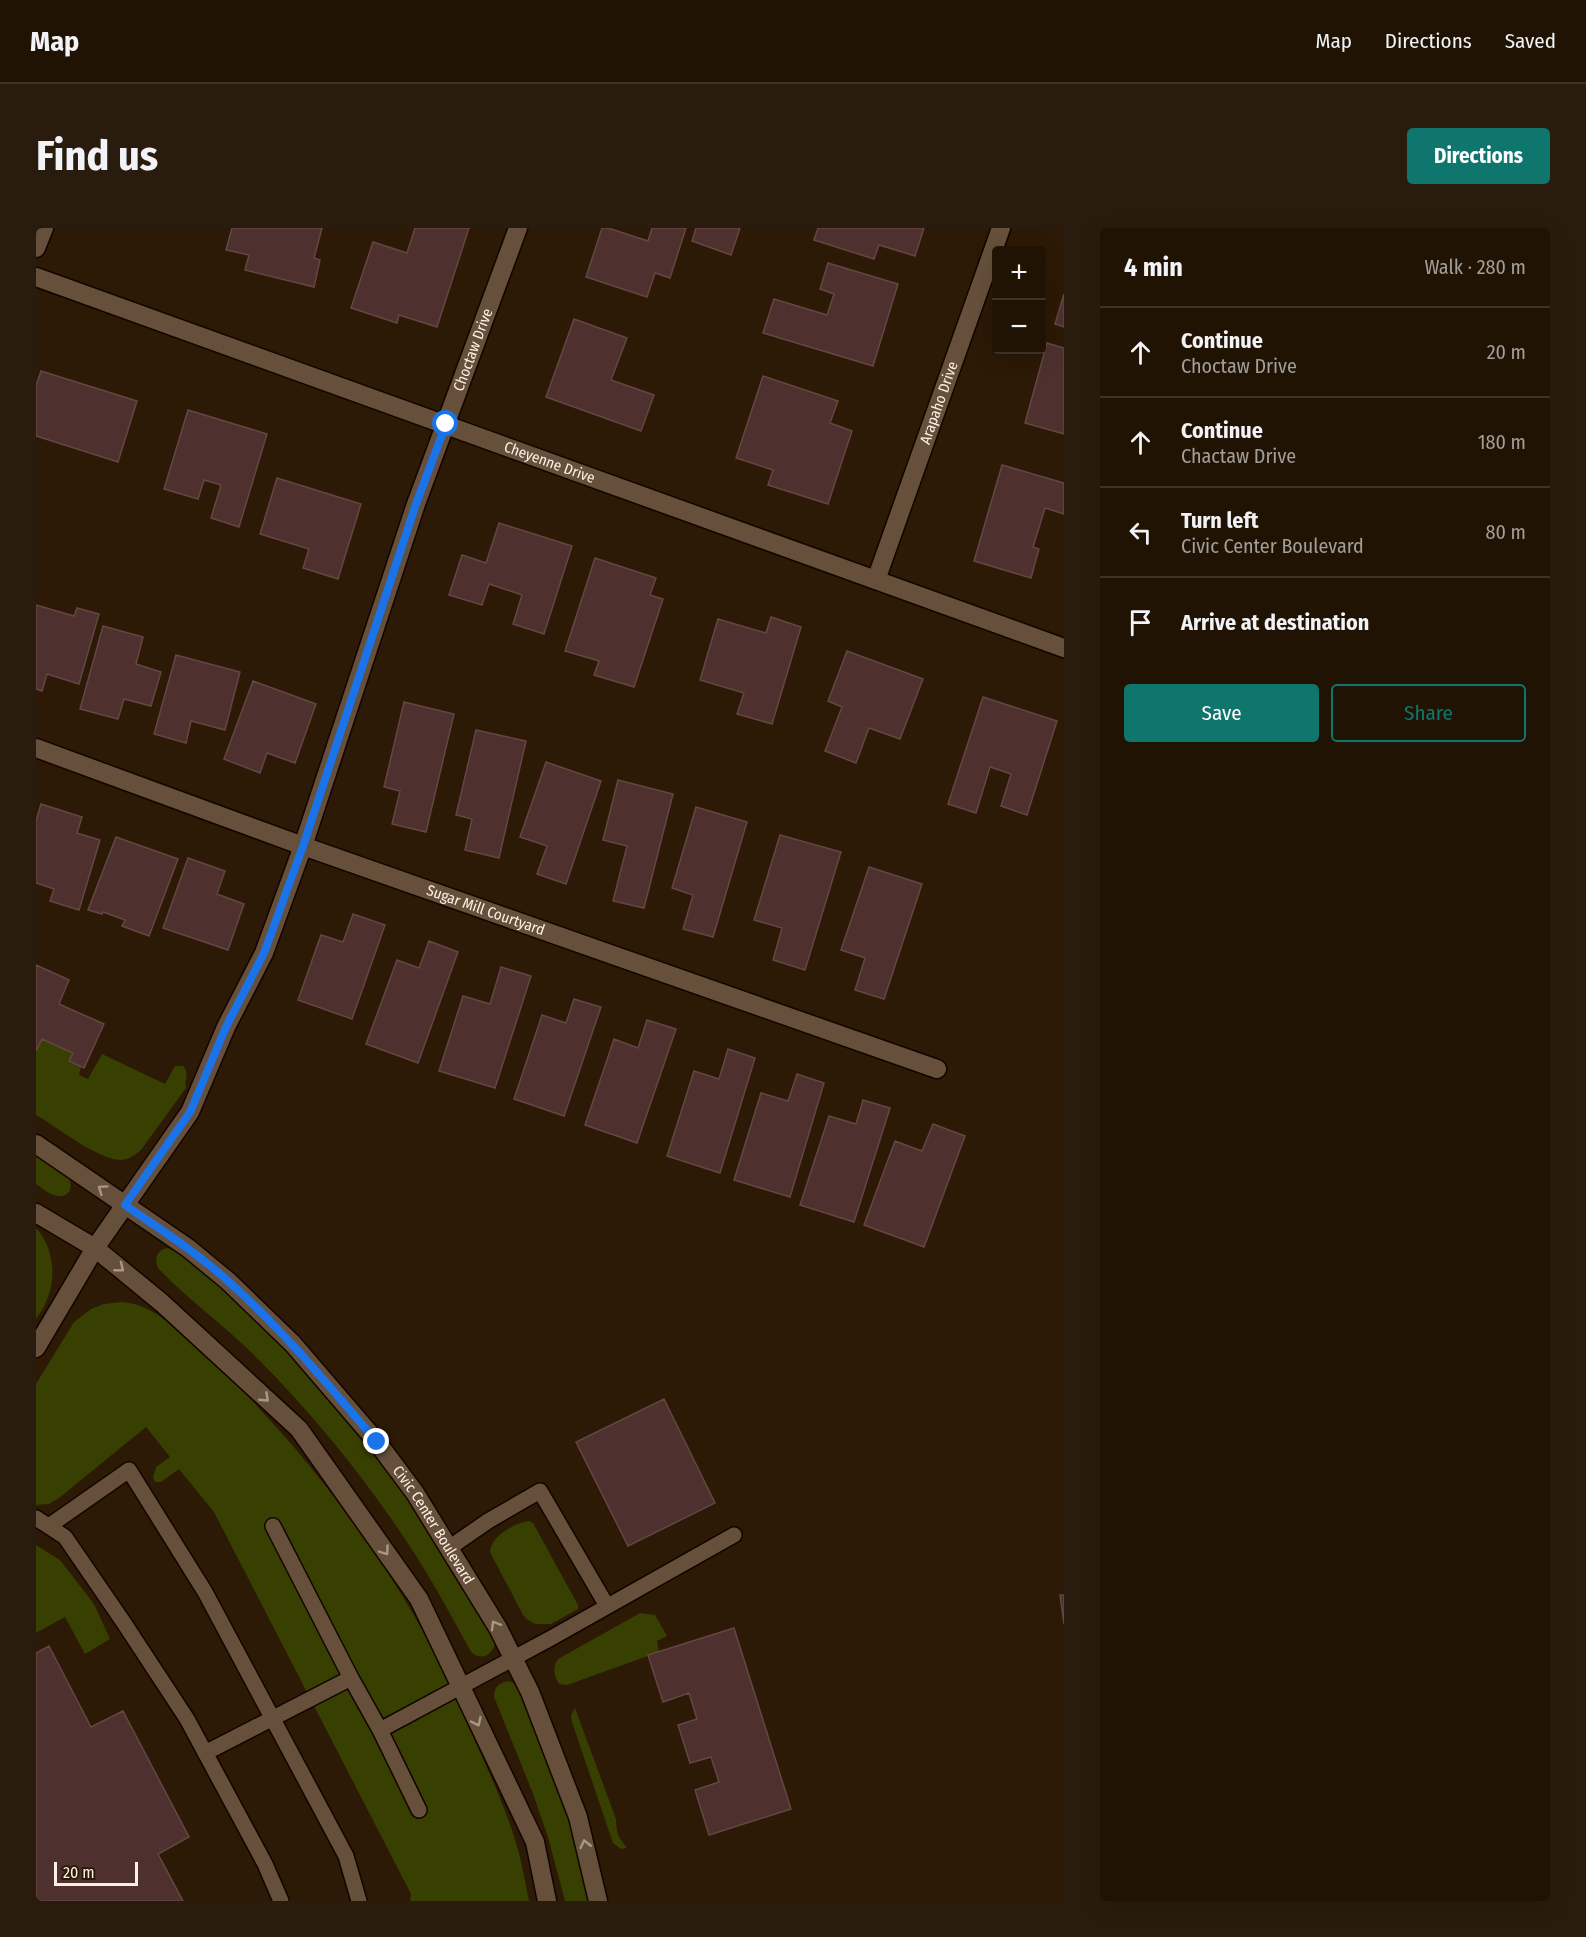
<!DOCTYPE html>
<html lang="en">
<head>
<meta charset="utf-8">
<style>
  :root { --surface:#211304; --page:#291c0e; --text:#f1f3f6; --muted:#a29e9a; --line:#3e3226; --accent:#0f766e }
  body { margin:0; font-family:"Fira Sans Condensed",sans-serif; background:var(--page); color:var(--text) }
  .controls { position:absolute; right:18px; top:18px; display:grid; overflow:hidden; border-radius:6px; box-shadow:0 6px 24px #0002 }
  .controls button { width:54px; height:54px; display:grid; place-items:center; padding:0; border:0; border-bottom:2px solid var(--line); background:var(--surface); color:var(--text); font:30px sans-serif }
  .scale { position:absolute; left:18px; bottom:15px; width:84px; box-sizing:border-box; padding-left:6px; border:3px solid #fdefe3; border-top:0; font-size:16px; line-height:21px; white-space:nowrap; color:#fdefe3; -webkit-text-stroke:4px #2c1906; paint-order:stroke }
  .stop { position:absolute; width:18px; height:18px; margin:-14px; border:4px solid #1a73e8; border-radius:50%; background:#fff }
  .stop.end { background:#1a73e8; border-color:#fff; box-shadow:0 2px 6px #0008 }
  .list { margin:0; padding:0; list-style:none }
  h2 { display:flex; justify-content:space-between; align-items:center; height:78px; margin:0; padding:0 24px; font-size:26px }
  h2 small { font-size:20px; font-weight:400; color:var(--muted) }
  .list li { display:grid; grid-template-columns:39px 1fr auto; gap:18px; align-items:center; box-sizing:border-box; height:90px; padding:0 24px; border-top:2px solid var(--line) }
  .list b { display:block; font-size:22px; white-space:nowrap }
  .list p { margin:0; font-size:20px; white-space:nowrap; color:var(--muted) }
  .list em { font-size:20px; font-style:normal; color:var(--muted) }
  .actions { display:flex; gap:12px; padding:18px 24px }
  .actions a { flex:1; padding:14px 0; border:2px solid var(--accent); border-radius:6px; text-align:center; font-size:21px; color:var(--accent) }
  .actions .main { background:var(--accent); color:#fff }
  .icon { flex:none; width:33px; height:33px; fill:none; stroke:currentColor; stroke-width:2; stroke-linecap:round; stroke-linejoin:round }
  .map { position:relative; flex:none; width:1028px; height:1673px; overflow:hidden; border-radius:6px }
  header { display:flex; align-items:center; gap:36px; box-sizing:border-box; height:84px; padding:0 30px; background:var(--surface); border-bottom:2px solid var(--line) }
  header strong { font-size:28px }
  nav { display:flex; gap:33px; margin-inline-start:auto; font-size:21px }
  .intro { display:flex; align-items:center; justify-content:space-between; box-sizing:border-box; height:144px; padding:0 36px }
  h1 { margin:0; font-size:42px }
  .button { padding:15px 27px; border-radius:6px; background:var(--accent); color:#fff; font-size:21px; font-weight:700 }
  main { display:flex; gap:36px; padding:0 36px }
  aside { flex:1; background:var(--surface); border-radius:6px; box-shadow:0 6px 24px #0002 }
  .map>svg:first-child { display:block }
  .green { fill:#374000 }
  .building { fill:#4e312f; stroke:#654643; stroke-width:1.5 }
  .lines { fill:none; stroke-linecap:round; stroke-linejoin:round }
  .service-casing { stroke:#130400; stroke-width:18 }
  .minor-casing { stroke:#130400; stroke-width:21 }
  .tertiary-casing { stroke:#130400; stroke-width:21 }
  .service { stroke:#66503b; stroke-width:15 }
  .minor { stroke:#66503b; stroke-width:18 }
  .tertiary { stroke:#66503b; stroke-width:18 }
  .oneway { stroke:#aa9887 }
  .route { stroke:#1a73e8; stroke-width:8 }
  .labels { text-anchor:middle; stroke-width:5; stroke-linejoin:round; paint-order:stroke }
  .street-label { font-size:15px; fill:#fdefe3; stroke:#2c1906 }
</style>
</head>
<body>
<header>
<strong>Map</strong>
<nav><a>Map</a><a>Directions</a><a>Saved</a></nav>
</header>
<div class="intro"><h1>Find us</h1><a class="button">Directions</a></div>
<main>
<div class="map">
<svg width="1028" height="1673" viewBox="0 0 1028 1673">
  <rect width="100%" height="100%" fill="#2c1906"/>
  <path class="green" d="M6,811L37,825L33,833L45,839L43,847L52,851L66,826L129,856L139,838H147C154,846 148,851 150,860L105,922C99,927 92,932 84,932C61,931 21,899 0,887V823Z
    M0,926C10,932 26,939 32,948C38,958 34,970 21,968C14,967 6,960 0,956Z
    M0,1000C18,1019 21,1051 10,1074C8,1080 3,1086 0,1091Z
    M131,1020L145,1026L166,1042L220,1091L259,1128L302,1179L369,1263L459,1412C459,1426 446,1434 435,1424C420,1397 406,1370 390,1344C343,1267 286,1196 223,1132C191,1099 153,1073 122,1040C118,1030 121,1022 131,1020Z
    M86,1074C119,1076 145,1106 169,1127C201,1155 229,1186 257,1218C314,1286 367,1360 406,1440C417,1462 426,1484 436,1506C452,1542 469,1578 480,1615C486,1634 489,1654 493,1673H374L375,1666L178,1284L143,1241L125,1254H119L117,1250L120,1239L134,1229L110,1199L23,1270L13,1276L0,1277V1156L38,1094L55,1081L68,1076Z
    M493,1293L497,1295L542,1377V1381L515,1396H499L492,1392L487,1387L454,1324C455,1308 478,1295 493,1293Z
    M0,1317L24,1332L58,1376L74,1411L49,1426L29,1389L0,1405Z
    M604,1385L619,1387L631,1408L621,1413L623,1424L531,1457L523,1456C518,1448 516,1439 522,1431Z
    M472,1453L478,1455L482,1458L507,1517L537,1600L557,1673H529L512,1609L496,1563L458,1469C458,1459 463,1455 472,1453Z
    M539,1480L580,1591C581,1607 581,1607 591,1620L585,1621L577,1615L536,1494L535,1487Z"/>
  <path class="building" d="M196,0H286L278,30L284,32L278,59L209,42L213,27L190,22Z
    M379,0H433L401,99L363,87L361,95L315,80L337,14L371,25Z
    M566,0H572L612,13L616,0H650L634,50L619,45L611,69L550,49Z
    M660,0H704L695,27L656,13Z
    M782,0H888L879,28L843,17L838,31L778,12Z
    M792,35L862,56L837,138L727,105L738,71L791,87L798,66L784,61Z
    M1028,66V99L1019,96Z
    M538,91L591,110L575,152L618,167L605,203L510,169Z
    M1011,115L1028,120V206L989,195Z
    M5,143L101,173L82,234L0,208V158Z
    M727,148L802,173L794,195L816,203L792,276L732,257L737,242L700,230Z
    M152,182L231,206L203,299L175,290L185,257L168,252L162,271L128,261Z
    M966,237L1028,255V286L1009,280L997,319L1003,321L995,350L938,333Z
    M241,250L325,276L302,351L267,340L273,321L224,306Z
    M463,295L536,318L508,406L477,396L486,367L453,356L446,377L413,367L426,327L450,335Z
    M559,330L620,350L614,367L627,371L598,459L558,447L563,433L529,423Z
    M0,377L38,388L41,380L63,386L43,456L11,446L6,463L0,461Z
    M735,389L765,399L736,496L701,486L708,465L664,452L682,391L730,405Z
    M67,398L107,409L100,436L125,444L115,478L88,471L82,491L44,481Z
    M811,423L887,451L864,511L833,500L820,535L789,523L806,479L792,473Z
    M140,427L204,444L189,502L155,493L150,515L118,506Z
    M217,453L280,476L259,535L231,525L224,545L188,531Z
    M947,469L1021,493L991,587L965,578L975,546L954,539L940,585L912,576Z
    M368,474L418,486L390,604L356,596L364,563L348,559Z
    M440,502L490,513L463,630L429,622L436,591L420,587Z
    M510,534L565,553L530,656L501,646L511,618L484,609Z
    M582,552L637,566L608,680L577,673L591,618L567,612Z
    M5,576L46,589L41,605L64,612L43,682L14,673L18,661L0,655V593Z
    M660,579L711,594L677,709L647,701L657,667L636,660Z
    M744,607L805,624L769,742L737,732L746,700L718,692Z
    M80,609L142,631L113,708L86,698L89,692L67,684L66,686L52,682Z
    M152,630L189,643L181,666L208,676L192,722L127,700Z
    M833,639L886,656L848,771L819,762L829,730L805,722Z
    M317,686L349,697L316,791L262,772L285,707L307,714Z
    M393,713L422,724L382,835L330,816L361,732L383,740Z
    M0,737L33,752L23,776L68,796L48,840L33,833L37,825L6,811L0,823Z
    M465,739L495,748L459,860L403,843L427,768L454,776Z
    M538,771L565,779L528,888L478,871L506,787L530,795Z
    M611,792L640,801L601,915L549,897L578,811L602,820Z
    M692,821L719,830L684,945L631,928L658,843L683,851Z
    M761,846L788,855L754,969L698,952L725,865L752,873Z
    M827,872L854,880L818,994L764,977L793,888L820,896Z
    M897,896L929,908L888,1019L828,997L859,913L886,923Z
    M628,1171L679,1275L592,1318L540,1214Z
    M1024,1367H1028V1396Z
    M698,1400L755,1581L673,1607L659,1562L683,1554L675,1529L654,1535L642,1497L661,1491L653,1465L627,1474L612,1427Z
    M13,1418L55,1499L87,1483L153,1609L122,1626L147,1673H0V1425Z"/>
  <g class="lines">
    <defs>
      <path id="service" d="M0,1290L29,1309L88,1395L151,1491L229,1636L245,1673
        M13,1298L93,1242L169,1364L310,1628L323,1673
        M237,1298L315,1450L344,1502
        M413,1320L452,1293L504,1263L571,1378
        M169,1525L315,1450
        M383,1582L344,1502L517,1409L698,1307"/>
      <g id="minor">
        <path d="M0,20L8,0"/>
        <path id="s1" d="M0,49L1028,420"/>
        <path id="s2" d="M840,352L965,0"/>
        <path id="s3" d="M0,520L267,618L901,841"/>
        <path id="s4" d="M0,1120L59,1020L154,884L190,799L228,725L267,618L380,276L482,0"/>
      </g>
      <g id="tertiary">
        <path id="s5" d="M0,916L152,1020L192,1053L257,1116L341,1214L379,1265L462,1400L494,1464L542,1589L562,1673"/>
        <path d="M0,985L59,1020L126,1075L263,1201L383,1371L499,1614L511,1673"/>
      </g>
    </defs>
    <use href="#service" class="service-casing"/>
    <use href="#minor" class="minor-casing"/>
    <use href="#tertiary" class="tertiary-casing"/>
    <use href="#service" class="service"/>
    <use href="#minor" class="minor"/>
    <use href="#tertiary" class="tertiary"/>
  </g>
  <defs><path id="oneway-chevron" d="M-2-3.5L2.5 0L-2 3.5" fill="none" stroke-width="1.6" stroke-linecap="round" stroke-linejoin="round" transform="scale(1.5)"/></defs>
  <g class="oneway">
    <use href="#oneway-chevron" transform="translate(66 961) rotate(-145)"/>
    <use href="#oneway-chevron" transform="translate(84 1040) rotate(39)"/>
    <use href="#oneway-chevron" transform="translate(229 1170) rotate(43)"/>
    <use href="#oneway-chevron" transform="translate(349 1323) rotate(55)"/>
    <use href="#oneway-chevron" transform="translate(459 1397) rotate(-120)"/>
    <use href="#oneway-chevron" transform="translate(441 1494) rotate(65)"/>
    <use href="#oneway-chevron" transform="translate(549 1616) rotate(-103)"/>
  </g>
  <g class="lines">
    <path class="route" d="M341,1214C293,1158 247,1102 192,1053C160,1024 124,1001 89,977L154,884L190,799L228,725L267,618L380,276L410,196"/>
  </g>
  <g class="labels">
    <g class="street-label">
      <text dy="5" stroke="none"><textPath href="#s4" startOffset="1096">Choctaw Drive</textPath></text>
      <text dy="5" stroke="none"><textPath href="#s2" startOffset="188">Arapaho Drive</textPath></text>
      <text dy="5" stroke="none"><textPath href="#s1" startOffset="546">Cheyenne Drive</textPath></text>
      <text dy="5" stroke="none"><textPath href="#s3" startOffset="478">Sugar Mill Courtyard</textPath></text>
      <text dy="5" stroke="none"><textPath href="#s5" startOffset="556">Civic Center Boulevard</textPath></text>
    </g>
  </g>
</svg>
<div class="controls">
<button>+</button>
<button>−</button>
</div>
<div class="scale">20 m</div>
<div class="stop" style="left:410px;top:196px"></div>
<div class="stop end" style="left:341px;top:1214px"></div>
</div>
<aside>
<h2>4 min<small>Walk · 280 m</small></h2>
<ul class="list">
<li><svg class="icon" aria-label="ahead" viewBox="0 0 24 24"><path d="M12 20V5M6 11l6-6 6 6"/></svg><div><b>Continue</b><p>Choctaw Drive</p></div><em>20 m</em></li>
<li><svg class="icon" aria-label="ahead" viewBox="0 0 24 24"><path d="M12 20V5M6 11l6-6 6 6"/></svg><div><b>Continue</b><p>Chactaw Drive</p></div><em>180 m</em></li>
<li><svg class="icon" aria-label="left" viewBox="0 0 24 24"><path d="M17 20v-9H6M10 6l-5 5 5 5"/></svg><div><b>Turn left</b><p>Civic Center Boulevard</p></div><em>80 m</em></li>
<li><svg class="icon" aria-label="arrive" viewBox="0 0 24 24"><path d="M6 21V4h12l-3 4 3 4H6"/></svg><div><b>Arrive at destination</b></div></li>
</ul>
<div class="actions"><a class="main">Save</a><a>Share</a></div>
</aside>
</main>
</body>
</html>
